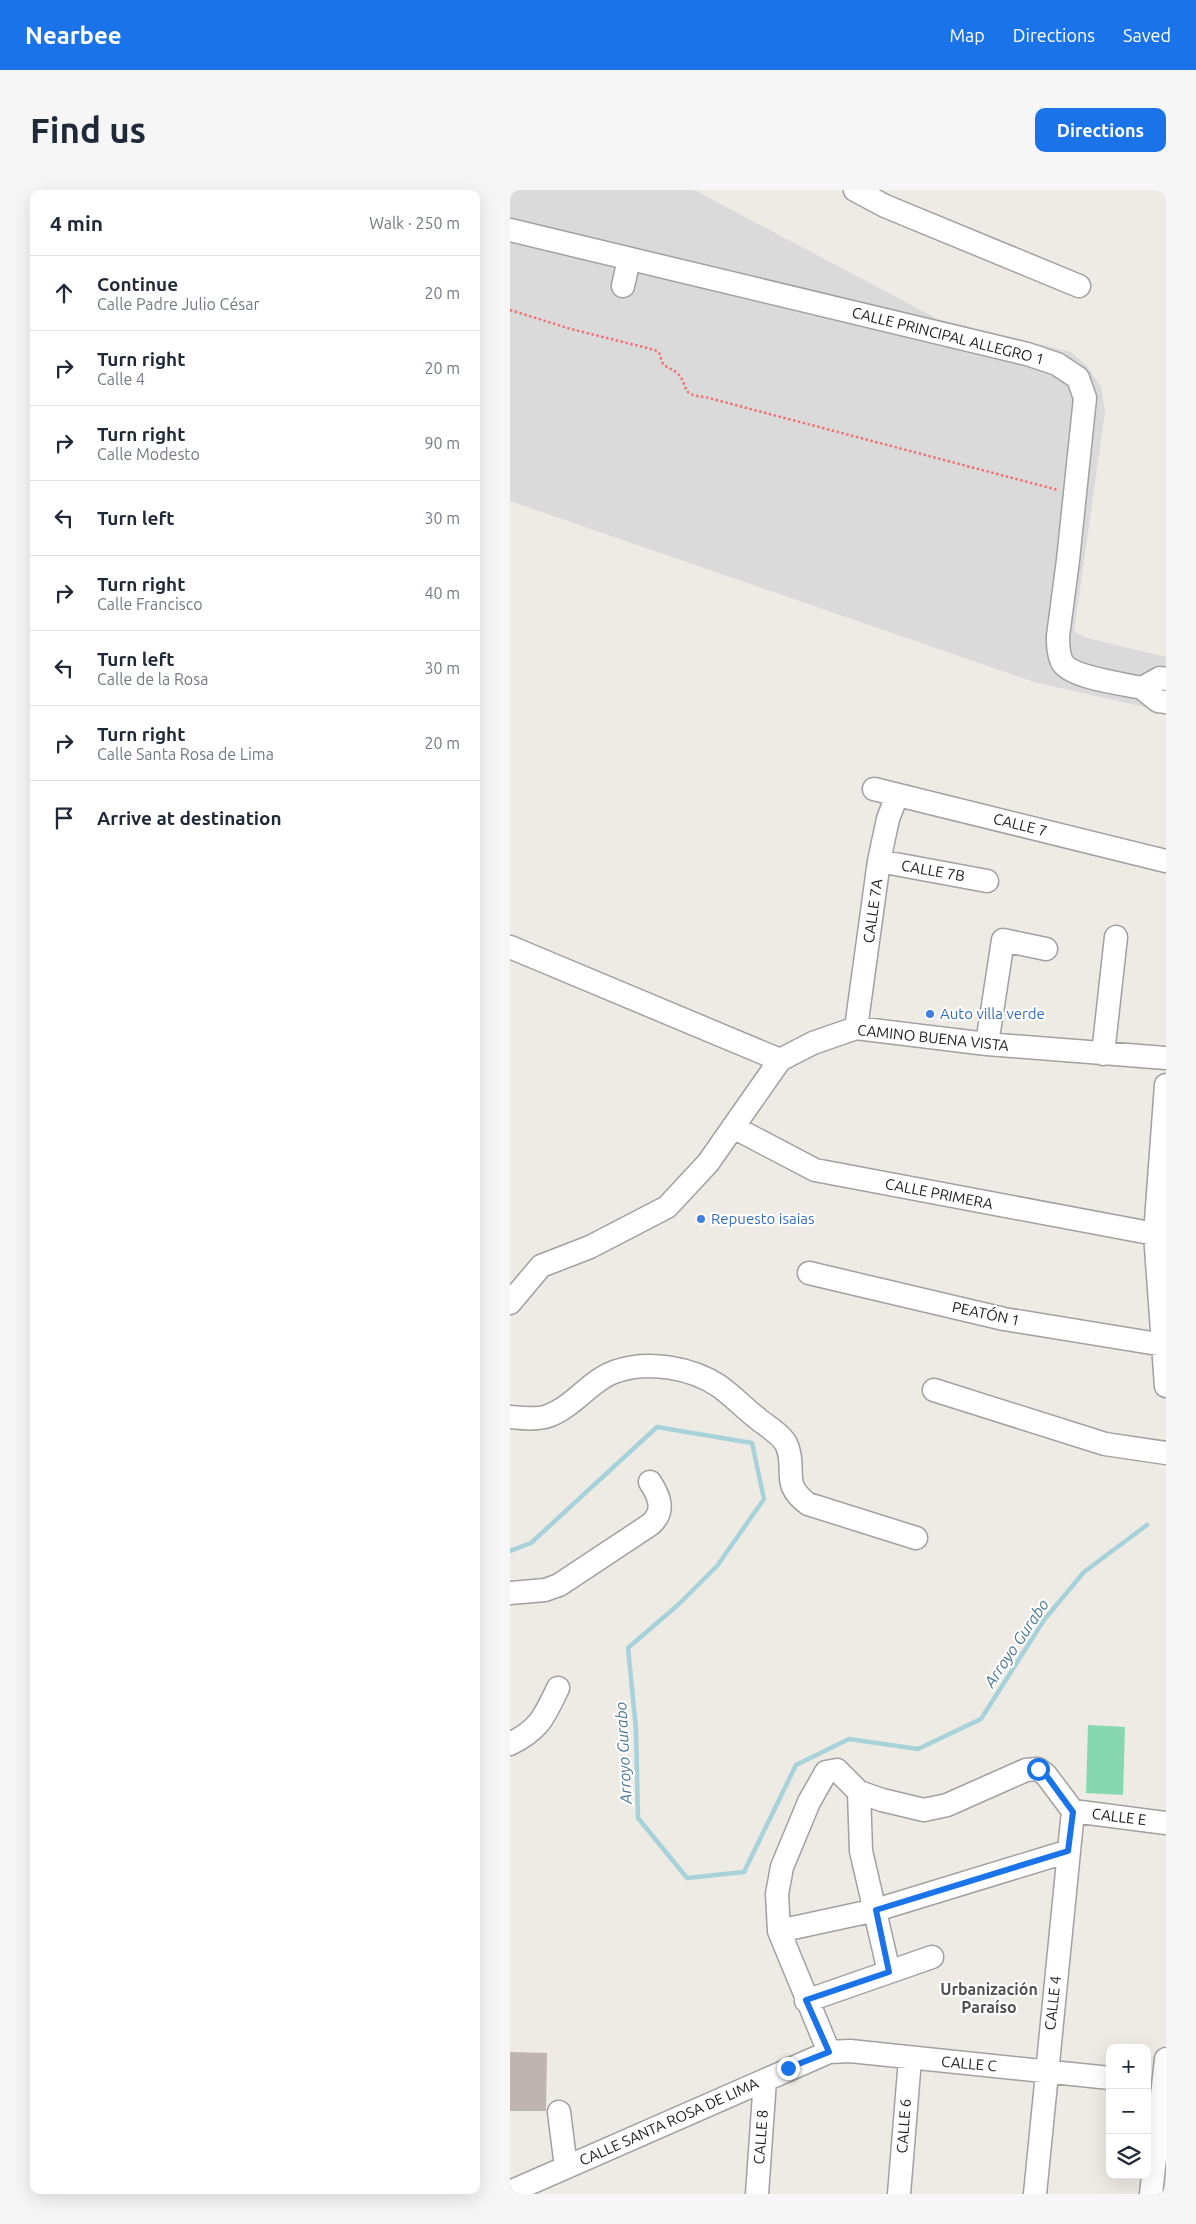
<!DOCTYPE html>
<html lang="en">
<head>
<meta charset="utf-8">
<style>
  :root { --surface:#fff; --page:#f6f6f7; --text:#1f2937; --muted:#747a83; --line:#e0e1e3; --accent:#1a73e8 }
  body { margin:0; font-family:Ubuntu,sans-serif; background:var(--page); color:var(--text) }
  .controls { position:absolute; right:15px; bottom:15px; display:grid; overflow:hidden; border-radius:10px; box-shadow:0 5px 20px #0002 }
  .controls button { width:45px; height:45px; display:grid; place-items:center; padding:0; border:0; border-bottom:1px solid var(--line); background:var(--surface); color:var(--text); font:25px sans-serif }
  .stop { position:absolute; width:15px; height:15px; margin:-11px; border:4px solid #1a73e8; border-radius:50%; background:#fff }
  .stop.end { background:#1a73e8; border-color:#fff; box-shadow:0 1px 5px #0008 }
  .list { margin:0; padding:0; list-style:none }
  h2 { display:flex; justify-content:space-between; align-items:center; height:65px; margin:0; padding:0 20px; font-size:21px }
  h2 small { font-size:16px; font-weight:400; color:var(--muted) }
  .list li { display:grid; grid-template-columns:32px 1fr auto; gap:15px; align-items:center; box-sizing:border-box; height:75px; padding:0 20px; border-top:1px solid var(--line) }
  .list b { display:block; font-size:19px; white-space:nowrap }
  .list p { margin:0; font-size:16px; white-space:nowrap; color:var(--muted) }
  .list em { font-size:16px; font-style:normal; color:var(--muted) }
  .icon { flex:none; width:28px; height:28px; fill:none; stroke:currentColor; stroke-width:2; stroke-linecap:round; stroke-linejoin:round }
  .map { position:relative; flex:none; width:656px; height:2004px; overflow:hidden; border-radius:10px }
  header { display:flex; align-items:center; gap:30px; box-sizing:border-box; height:70px; padding:0 25px; background:var(--accent); color:#fff }
  header strong { font-size:24px }
  nav { display:flex; gap:28px; margin-inline-start:auto; font-size:18px }
  .intro { display:flex; align-items:center; justify-content:space-between; box-sizing:border-box; height:120px; padding:0 30px }
  h1 { margin:0; font-size:35px }
  .button { padding:12px 22px; border-radius:10px; background:var(--accent); color:#fff; font-size:18px; font-weight:700 }
  main { display:flex; gap:30px; padding:0 30px }
  aside { flex:1; background:var(--surface); border-radius:10px; box-shadow:0 5px 20px #0002 }
  .map>svg:first-child { display:block }
  .residential { fill:#dbdadb }
  .pitch { fill:#87d8b0 }
  .lines { fill:none; stroke-linecap:round; stroke-linejoin:round }
  .stream { stroke:#a7d2d9; stroke-width:4.5 }
  .building { fill:#beb5b1 }
  .minor-casing { stroke:#a1a1a1; stroke-width:25 }
  .path { stroke:#f07373; stroke-width:2.5; stroke-dasharray:2.5 2.5; stroke-linecap:butt }
  .minor { stroke:#fff; stroke-width:22 }
  .route { stroke:#1a73e8; stroke-width:6 }
  .shop-dot { fill:#3f7fe0; stroke:#fff; stroke-width:2 }
  .labels { text-anchor:middle; stroke-width:4.5; stroke-linejoin:round; paint-order:stroke }
  .street-label { font-size:15px; fill:#1d1d1d; stroke:#fff }
  .shop-label { font-size:15px; fill:#366cbe; stroke:#fff; text-anchor:start }
  .water-label { font-size:16px; font-style:italic; fill:#4b7897; stroke:#fff }
  .neighbourhood-label { font-size:16px; font-weight:bold; fill:#505050; stroke:#fff }
</style>
</head>
<body>
<header>
<strong>Nearbee</strong>
<nav><a>Map</a><a>Directions</a><a>Saved</a></nav>
</header>
<div class="intro"><h1>Find us</h1><a class="button">Directions</a></div>
<main>
<aside>
<h2>4 min<small>Walk · 250 m</small></h2>
<ul class="list">
<li><svg class="icon" aria-label="ahead" viewBox="0 0 24 24"><path d="M12 20V5M6 11l6-6 6 6"/></svg><div><b>Continue</b><p>Calle Padre Julio César</p></div><em>20 m</em></li>
<li><svg class="icon" aria-label="right" viewBox="0 0 24 24"><path d="M7 20v-9h11M14 6l5 5-5 5"/></svg><div><b>Turn right</b><p>Calle 4</p></div><em>20 m</em></li>
<li><svg class="icon" aria-label="right" viewBox="0 0 24 24"><path d="M7 20v-9h11M14 6l5 5-5 5"/></svg><div><b>Turn right</b><p>Calle Modesto</p></div><em>90 m</em></li>
<li><svg class="icon" aria-label="left" viewBox="0 0 24 24"><path d="M17 20v-9H6M10 6l-5 5 5 5"/></svg><div><b>Turn left</b></div><em>30 m</em></li>
<li><svg class="icon" aria-label="right" viewBox="0 0 24 24"><path d="M7 20v-9h11M14 6l5 5-5 5"/></svg><div><b>Turn right</b><p>Calle Francisco</p></div><em>40 m</em></li>
<li><svg class="icon" aria-label="left" viewBox="0 0 24 24"><path d="M17 20v-9H6M10 6l-5 5 5 5"/></svg><div><b>Turn left</b><p>Calle de la Rosa</p></div><em>30 m</em></li>
<li><svg class="icon" aria-label="right" viewBox="0 0 24 24"><path d="M7 20v-9h11M14 6l5 5-5 5"/></svg><div><b>Turn right</b><p>Calle Santa Rosa de Lima</p></div><em>20 m</em></li>
<li><svg class="icon" aria-label="arrive" viewBox="0 0 24 24"><path d="M6 21V4h12l-3 4 3 4H6"/></svg><div><b>Arrive at destination</b></div></li>
</ul>
</aside>
<div class="map">
<svg width="656" height="2004" viewBox="0 0 656 2004">
  <rect width="100%" height="100%" fill="#eeeae4"/>
  <path class="residential" d="M0,0H184L428,129L561,162L577,176L591,197L595,222L564,442L577,448L656,467V522L524,492L0,311Z"/>
  <path class="pitch" d="M578,1535L615,1537L613,1605L576,1603Z"/>
  <g class="lines">
    <path class="stream" d="M0,1361L21,1353L147,1237L242,1253L254,1309L207,1376L169,1414L118,1458L126,1539L128,1628L177,1688L234,1682L286,1575L339,1549L408,1559L471,1529L534,1430L574,1382L637,1335"/>
  </g>
  <path class="building" d="M0,1862L37,1863L36,1921H0Z"/>
  <g class="lines">
    <defs>
      <path id="minor" d="M345,0L375,16L569,96
        M0,40L517,164L547,174L568,188L575,208L558,370L548,446C548,455 548,464 552,472C561,488 615,494 632,498
        M113,96L119,69
        M656,489L650,488L632,498L648,511L656,512
        M364,599L656,671
        M369,671L477,691
        M0,757L270,870
        M346,838L369,671L378,629L387,605
        M477,854L493,750L536,759
        M593,864L606,747
        M656,895L645,1044L656,1196
        M223,937L305,980L645,1044
        M299,1083L494,1129L654,1155
        M0,1113L31,1076L80,1057L157,1017L198,973L270,870L303,853L346,838L477,854L656,868
        M424,1200L595,1254L656,1263
        M0,1227C11,1228 27,1230 38,1226C64,1217 81,1189 107,1181C139,1170 182,1178 209,1196C223,1206 234,1218 247,1228C256,1236 273,1245 277,1256C287,1281 270,1293 298,1314L406,1348
        M0,1403L35,1400L49,1395L141,1334C155,1321 150,1307 140,1292
        M0,1554C30,1539 34,1527 48,1498
        M349,1602L351,1661L379,1782
        M563,1621L656,1633
        M269,1741L366,1720L559,1661
        M296,1811L422,1767
        M319,1862L269,1741L267,1704L272,1677L299,1612L316,1582L327,1580L349,1602L372,1610L414,1620L437,1615L516,1580L528,1579L536,1585L563,1621
        M49,1922L56,1977
        M0,2002L319,1862L340,1861L600,1888
        M247,2004L255,1890
        M389,2004L400,1869
        M525,2004L563,1621
        M641,2004L656,1869"/>
    </defs>
    <use href="#minor" class="minor-casing"/>
    <path class="path" d="M0,120L61,139L145,160L149,163L153,174C157,178 163,179 167,183C180,195 168,205 195,207L548,300"/>
    <use href="#minor" class="minor"/>
  </g>
  <g class="lines">
    <path class="route" d="M278,1878L319,1862L296,1810L379,1782L366,1720L558,1661L563,1622L536,1585L528,1579"/>
  </g>
  <g class="shop-dot">
    <circle cx="420" cy="824" r="5"/>
    <circle cx="191" cy="1029" r="5"/>
  </g>
  <g class="labels">
    <g class="street-label">
      <text transform="translate(438 146) rotate(14)" y="5">CALLE PRINCIPAL ALLEGRO 1</text>
      <text transform="translate(510 635) rotate(14)" y="5">CALLE 7</text>
      <text transform="translate(423 681) rotate(10)" y="5">CALLE 7B</text>
      <text transform="translate(363 721) rotate(-82)" y="5">CALLE 7A</text>
      <text transform="translate(423 848) rotate(6)" y="5">CAMINO BUENA VISTA</text>
      <text transform="translate(429 1004) rotate(11)" y="5">CALLE PRIMERA</text>
      <text transform="translate(476 1124) rotate(12)" y="5">PEATÓN 1</text>
      <text transform="translate(609 1627) rotate(7)" y="5">CALLE E</text>
      <text transform="translate(543 1813) rotate(-84)" y="5">CALLE 4</text>
      <text transform="translate(459 1874) rotate(5)" y="5">CALLE C</text>
      <text transform="translate(159 1932) rotate(-24)" y="5">CALLE SANTA ROSA DE LIMA</text>
      <text transform="translate(394 1936) rotate(-86)" y="5">CALLE 6</text>
      <text transform="translate(251 1947) rotate(-86)" y="5">CALLE 8</text>
    </g>
    <g class="shop-label">
      <text x="430" y="829">Auto villa verde</text>
      <text x="201" y="1034">Repuesto isaias</text>
    </g>
    <g class="water-label">
      <text transform="translate(506 1453) rotate(-56)" y="6">Arroyo Gurabo</text>
      <text transform="translate(113 1563) rotate(-93)" y="6">Arroyo Gurabo</text>
    </g>
    <g class="neighbourhood-label">
      <text x="479" y="1805">Urbanización<tspan x="479" dy="18">Paraíso</tspan></text>
    </g>
  </g>
</svg>
<div class="controls">
<button>+</button>
<button>−</button>
<button><svg class="icon" aria-label="layers" viewBox="0 0 24 24"><path d="M12 4l9 5-9 5-9-5zM3 14l9 5 9-5"/></svg></button>
</div>
<div class="stop" style="left:528px;top:1579px"></div>
<div class="stop end" style="left:278px;top:1878px"></div>
</div>
</main>
</body>
</html>
